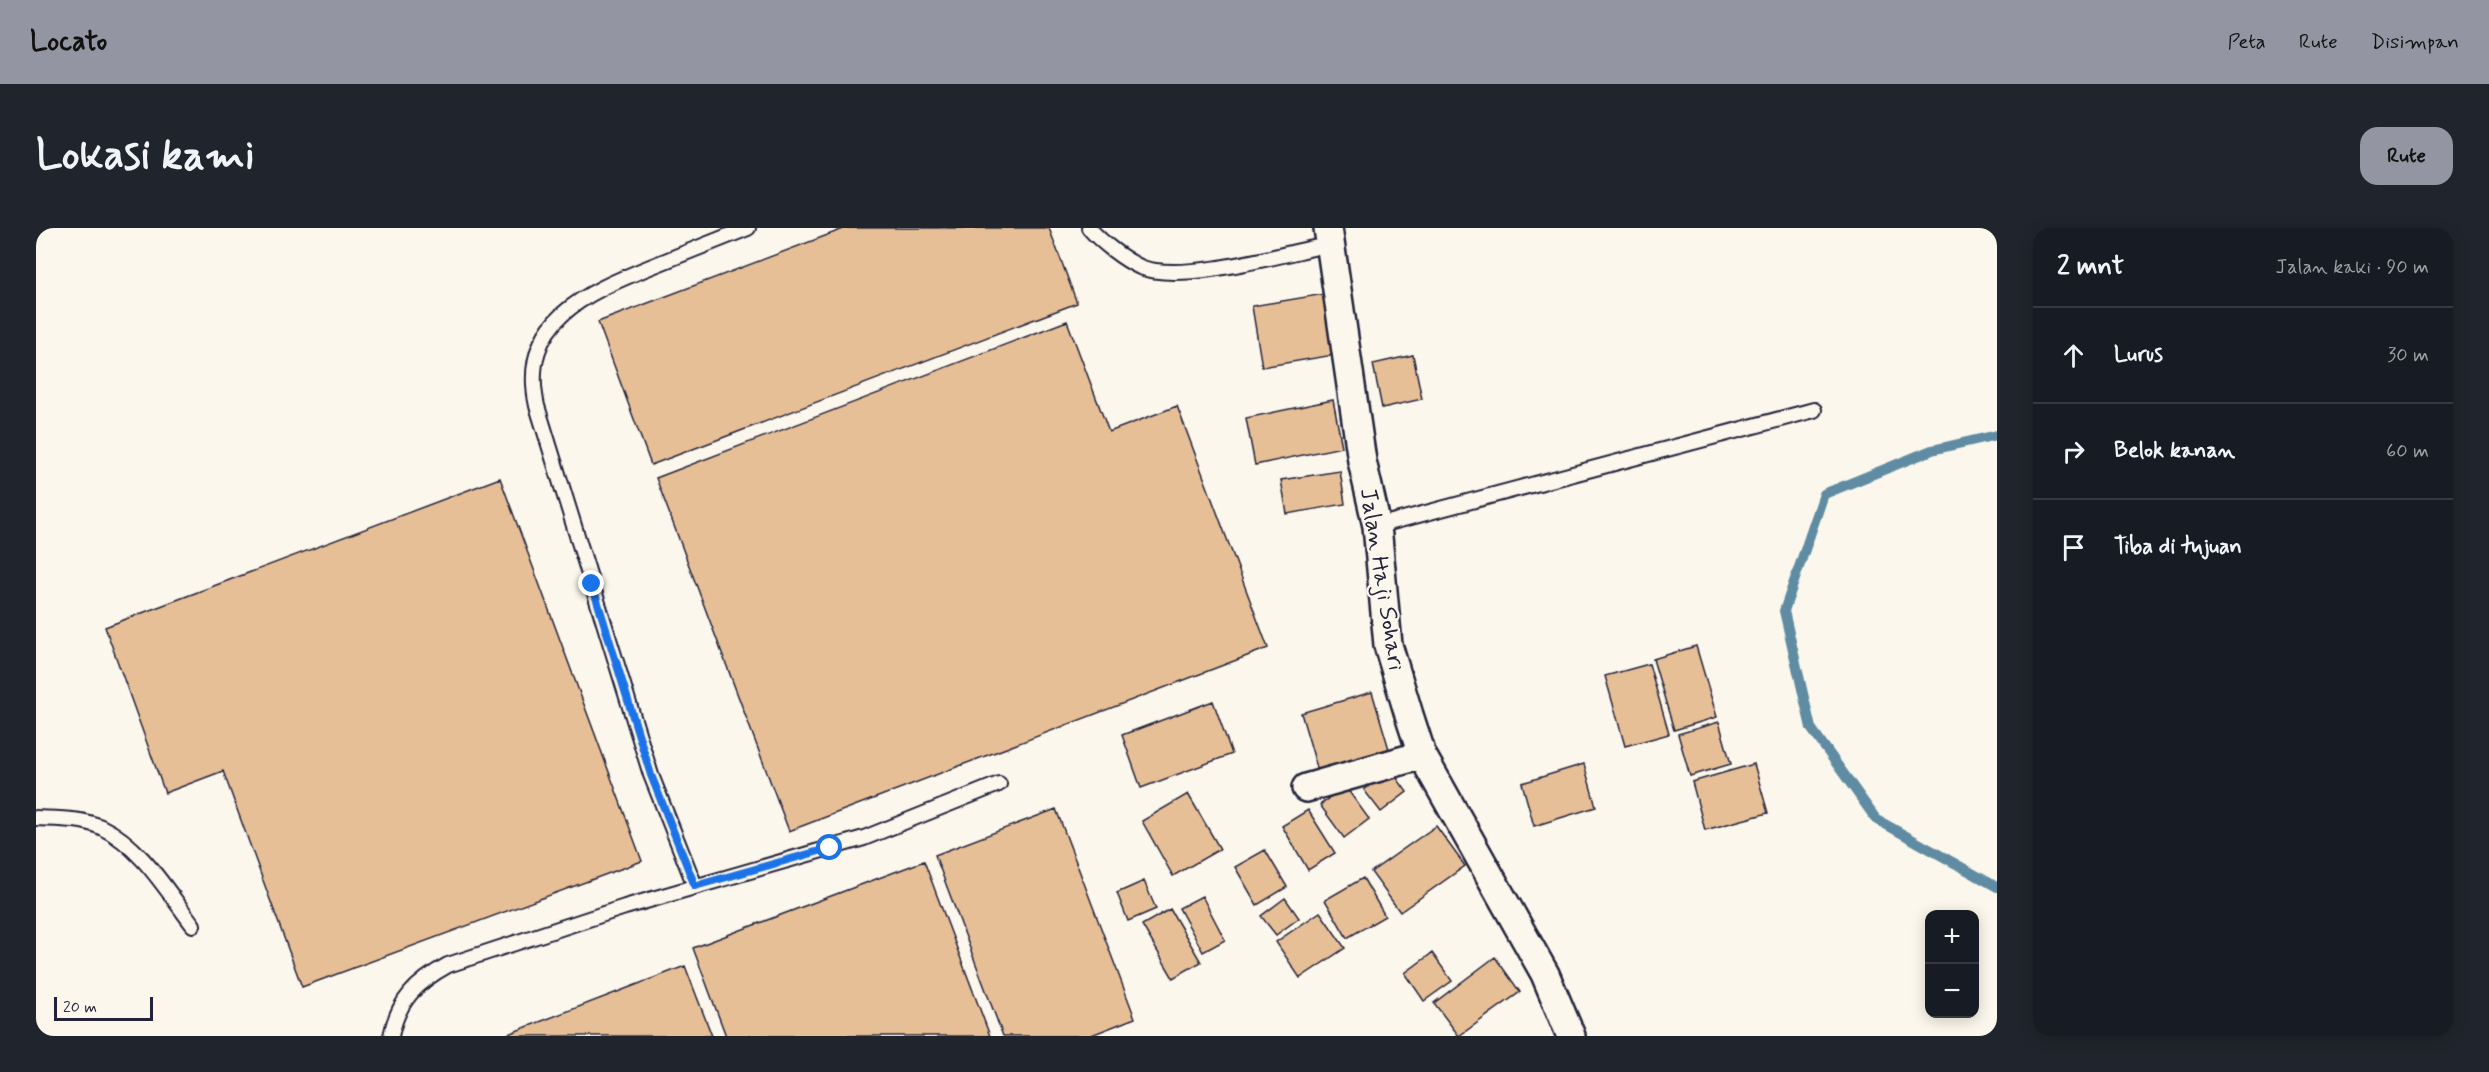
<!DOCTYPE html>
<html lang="id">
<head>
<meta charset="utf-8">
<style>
  :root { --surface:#171b24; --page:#20242c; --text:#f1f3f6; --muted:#9ea1a6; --line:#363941; --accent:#9495a2 }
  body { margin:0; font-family:Mynerve,sans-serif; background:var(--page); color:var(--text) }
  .controls { position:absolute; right:18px; bottom:18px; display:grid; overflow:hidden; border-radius:12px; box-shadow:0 3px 15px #0003 }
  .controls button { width:54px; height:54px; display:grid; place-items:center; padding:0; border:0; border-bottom:2px solid var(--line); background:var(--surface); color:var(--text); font:30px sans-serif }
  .scale { position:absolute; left:18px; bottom:15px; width:99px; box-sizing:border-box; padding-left:6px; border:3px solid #22223b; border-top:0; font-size:16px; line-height:21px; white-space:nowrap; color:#22223b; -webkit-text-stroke:4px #fbf7ec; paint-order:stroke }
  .stop { position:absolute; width:18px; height:18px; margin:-14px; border:4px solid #1a73e8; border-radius:50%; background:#fff }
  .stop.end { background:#1a73e8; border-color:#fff; box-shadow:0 2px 6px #0008 }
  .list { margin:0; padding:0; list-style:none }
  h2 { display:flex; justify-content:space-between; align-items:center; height:78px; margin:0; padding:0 24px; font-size:26px }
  h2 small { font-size:20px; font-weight:400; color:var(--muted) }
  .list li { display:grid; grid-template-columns:39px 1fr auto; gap:18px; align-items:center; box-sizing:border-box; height:96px; padding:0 24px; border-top:2px solid var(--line) }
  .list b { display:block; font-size:22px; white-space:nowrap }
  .list em { font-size:20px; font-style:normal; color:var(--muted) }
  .icon { flex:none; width:33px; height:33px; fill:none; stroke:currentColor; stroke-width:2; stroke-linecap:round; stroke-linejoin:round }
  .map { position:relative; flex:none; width:1961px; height:808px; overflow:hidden; border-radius:18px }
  header { display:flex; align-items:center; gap:36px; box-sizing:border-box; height:84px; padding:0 30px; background:var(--accent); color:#111 }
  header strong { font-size:28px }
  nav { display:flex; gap:33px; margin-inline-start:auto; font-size:21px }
  .intro { display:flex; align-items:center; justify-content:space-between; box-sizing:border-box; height:144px; padding:0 36px }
  h1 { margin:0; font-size:42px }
  .button { padding:15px 27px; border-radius:18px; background:var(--accent); color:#111; font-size:21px; font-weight:700 }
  main { display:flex; gap:36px; padding:0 36px }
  aside { flex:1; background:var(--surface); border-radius:18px; box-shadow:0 3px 15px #0003 }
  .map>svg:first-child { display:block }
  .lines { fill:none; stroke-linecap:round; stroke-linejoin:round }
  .stream { stroke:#5f8ca2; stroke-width:10 }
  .building { fill:#e7bf97; stroke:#22223b; stroke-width:1.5 }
  .service-casing { stroke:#22223b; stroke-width:18 }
  .minor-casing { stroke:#22223b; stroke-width:32 }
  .service { stroke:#fbf7ec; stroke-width:14 }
  .minor { stroke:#fbf7ec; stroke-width:27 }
  .route { stroke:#1a73e8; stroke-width:8 }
  .labels { text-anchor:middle; stroke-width:4.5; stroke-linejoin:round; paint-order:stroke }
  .street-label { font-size:24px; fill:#22223b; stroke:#fbf7ec }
</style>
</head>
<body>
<header>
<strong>Locato</strong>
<nav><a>Peta</a><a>Rute</a><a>Disimpan</a></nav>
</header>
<div class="intro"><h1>Lokasi kami</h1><a class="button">Rute</a></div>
<main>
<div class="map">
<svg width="1961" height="808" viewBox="0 0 1961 808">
  <rect width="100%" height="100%" fill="#fbf7ec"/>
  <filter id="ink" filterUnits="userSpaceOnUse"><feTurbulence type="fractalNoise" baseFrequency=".0167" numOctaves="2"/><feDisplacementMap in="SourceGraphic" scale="12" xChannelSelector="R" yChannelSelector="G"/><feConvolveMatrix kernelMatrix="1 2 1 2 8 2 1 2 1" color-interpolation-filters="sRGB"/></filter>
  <g filter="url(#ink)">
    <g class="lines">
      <path class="stream" d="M1961,207L1896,222L1788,266L1748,383L1775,500L1840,591L1961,659"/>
    </g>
    <path class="building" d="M810,0H1013L1041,75L615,237L562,94Z
      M1288,66L1298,127L1226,139L1216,78Z
      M1031,93L1073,204L1141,178L1232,420L753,603L620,250Z
      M1377,127L1386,171L1346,180L1337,136Z
      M1297,172L1306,219L1219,237L1210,190Z
      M1304,243L1309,276L1251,286L1245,252Z
      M464,250L606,633L266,759L187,543L129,565L69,399Z
      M1660,418L1681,489L1638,502L1617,431Z
      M1613,436L1633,506L1589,518L1569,448Z
      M1336,464L1353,521L1282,543L1265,485Z
      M1177,473L1196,526L1105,560L1086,507Z
      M1683,494L1695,536L1654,548L1642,506Z
      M1548,536L1560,579L1498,598L1486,555Z
      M1718,536L1732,585L1669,602L1656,554Z
      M1355,542L1371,564L1345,584L1328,562Z
      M1309,558L1333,591L1308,610L1284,577Z
      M1152,566L1184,621L1137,648L1106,593Z
      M1020,581L1099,790L1053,808H967L899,627Z
      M1272,582L1299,625L1272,642L1246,598Z
      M1400,598L1429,638L1364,684L1335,644Z
      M1229,622L1251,659L1221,677L1199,639Z
      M888,633L954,808H690L657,720Z
      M1327,650L1349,688L1311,710L1289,672Z
      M1108,653L1120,681L1092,693L1081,665Z
      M1166,668L1189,712L1167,724L1143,680Z
      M1249,670L1263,690L1240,707L1225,688Z
      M1134,681L1165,734L1137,750L1106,697Z
      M1284,684L1309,720L1264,750L1240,714Z
      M1396,725L1416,753L1388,773L1369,745Z
      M1459,729L1484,764L1423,808L1398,775Z
      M649,738L676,808H467Z"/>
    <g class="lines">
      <defs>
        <path id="service" d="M1053,0C1065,14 1087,31 1104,39C1147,56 1250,25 1295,16
          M1341,298L1778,182
          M0,590C21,591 45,590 65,599C105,618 131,663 157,697
          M659,658L615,547L501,178C482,93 550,65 614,39C647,26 679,13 712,0
          M355,808C362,772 381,754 412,737L589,679L828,610L963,556"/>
        <path id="minor" d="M1292,0L1326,233L1341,298L1352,417L1373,487L1386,527L1509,746L1535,808
          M1270,560L1386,527"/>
      </defs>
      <use href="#service" class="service-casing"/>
      <use href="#minor" class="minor-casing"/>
      <use href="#service" class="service"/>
      <use href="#minor" class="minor"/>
    </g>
  </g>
  <g class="lines" filter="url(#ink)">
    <path class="route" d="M556,356L615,547L659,658L794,620"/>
  </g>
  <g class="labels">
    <g class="street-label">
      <text transform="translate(1347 351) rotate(81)" y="8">Jalan Haji Sohari</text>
    </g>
  </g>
</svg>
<div class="controls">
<button>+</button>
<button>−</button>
</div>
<div class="scale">20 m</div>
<div class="stop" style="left:794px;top:620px"></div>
<div class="stop end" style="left:556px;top:356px"></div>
</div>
<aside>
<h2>2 mnt<small>Jalan kaki · 90 m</small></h2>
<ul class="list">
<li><svg class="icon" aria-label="ahead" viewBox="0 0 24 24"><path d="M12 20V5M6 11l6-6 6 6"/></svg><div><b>Lurus</b></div><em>30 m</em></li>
<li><svg class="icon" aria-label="right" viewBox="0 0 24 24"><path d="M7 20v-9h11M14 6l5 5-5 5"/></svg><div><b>Belok kanan</b></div><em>60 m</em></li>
<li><svg class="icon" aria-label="arrive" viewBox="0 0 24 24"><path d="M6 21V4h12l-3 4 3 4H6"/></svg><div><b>Tiba di tujuan</b></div></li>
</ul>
</aside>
</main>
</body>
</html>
